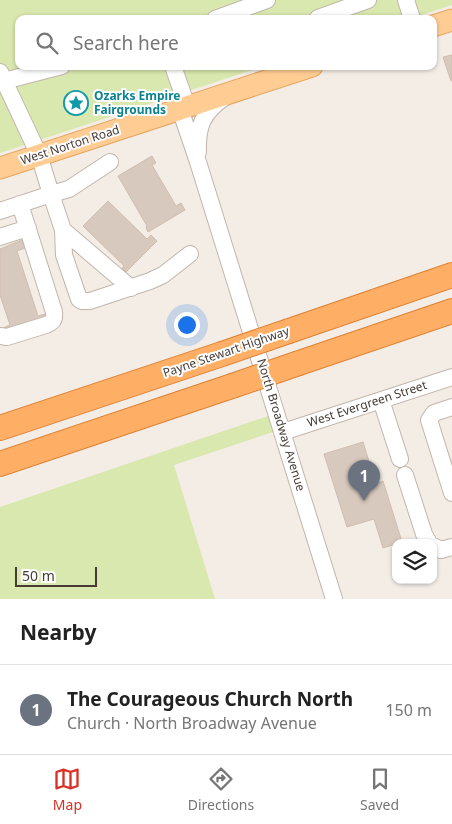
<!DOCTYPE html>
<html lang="en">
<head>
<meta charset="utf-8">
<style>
  :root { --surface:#fff; --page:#f2f2f2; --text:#222; --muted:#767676; --line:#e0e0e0; --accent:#d93025 }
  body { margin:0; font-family:"Noto Sans",sans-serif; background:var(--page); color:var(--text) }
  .controls { position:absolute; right:15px; bottom:15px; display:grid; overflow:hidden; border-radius:10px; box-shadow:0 1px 4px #0004 }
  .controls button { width:45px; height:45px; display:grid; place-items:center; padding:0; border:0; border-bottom:1px solid var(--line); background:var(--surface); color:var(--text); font:25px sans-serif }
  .scale { position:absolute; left:15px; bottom:12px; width:82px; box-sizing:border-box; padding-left:5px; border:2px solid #463c35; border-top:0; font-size:14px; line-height:18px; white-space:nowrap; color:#463c35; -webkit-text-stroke:4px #fff; paint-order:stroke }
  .you { position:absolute; left:186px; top:324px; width:18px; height:18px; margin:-12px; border:4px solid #fff; border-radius:50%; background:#1a73e8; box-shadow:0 0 0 8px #1a73e833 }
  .badge { display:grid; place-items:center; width:32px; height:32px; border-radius:50%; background:var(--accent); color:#fff; font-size:16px; font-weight:700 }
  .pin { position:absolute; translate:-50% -41px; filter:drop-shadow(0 1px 2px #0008) }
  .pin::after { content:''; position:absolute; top:26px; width:18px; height:15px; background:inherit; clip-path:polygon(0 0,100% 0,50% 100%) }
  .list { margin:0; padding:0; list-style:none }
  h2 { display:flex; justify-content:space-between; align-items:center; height:65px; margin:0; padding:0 20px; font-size:21px }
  h2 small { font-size:16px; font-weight:400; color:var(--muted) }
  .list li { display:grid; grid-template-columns:32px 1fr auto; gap:15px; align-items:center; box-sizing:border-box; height:90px; padding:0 20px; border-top:1px solid var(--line) }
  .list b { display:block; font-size:19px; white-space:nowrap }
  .list p { margin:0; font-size:16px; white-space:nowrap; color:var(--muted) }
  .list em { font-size:16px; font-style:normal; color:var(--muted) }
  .icon { flex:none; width:28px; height:28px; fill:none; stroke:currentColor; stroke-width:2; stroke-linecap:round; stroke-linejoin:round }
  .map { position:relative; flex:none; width:452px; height:599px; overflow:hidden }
  .search { position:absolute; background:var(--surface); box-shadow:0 1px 4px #0004; left:15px; right:15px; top:15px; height:55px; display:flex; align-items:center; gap:12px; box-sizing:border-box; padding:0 18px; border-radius:10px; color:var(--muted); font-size:19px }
  .sheet { height:155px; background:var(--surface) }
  nav { display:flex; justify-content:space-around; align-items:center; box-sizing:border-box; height:70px; border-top:1px solid var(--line); background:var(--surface); font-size:14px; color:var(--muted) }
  nav a { display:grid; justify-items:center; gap:2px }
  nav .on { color:var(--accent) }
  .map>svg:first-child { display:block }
  .green { fill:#d9e8ae }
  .building { fill:#d8c9be; stroke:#d0bdae }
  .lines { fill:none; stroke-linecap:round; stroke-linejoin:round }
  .minor-casing { stroke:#c2b6ab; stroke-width:18 }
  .major-casing { stroke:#e5a662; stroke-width:23 }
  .highway-casing { stroke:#df8134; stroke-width:26 }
  .minor { stroke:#fff; stroke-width:16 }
  .major { stroke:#ffcc93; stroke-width:21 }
  .highway { stroke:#ffaf65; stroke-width:24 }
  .highway-bridge-casing { stroke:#df8134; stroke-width:26; stroke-linecap:butt }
  .highway-bridge { stroke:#ffaf65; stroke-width:24 }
  .labels { text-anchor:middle; stroke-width:4; stroke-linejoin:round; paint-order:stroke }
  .culture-label { font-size:12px; font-weight:bold; fill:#0d838f; stroke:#fff; text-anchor:start }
  .street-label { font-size:12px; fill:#463c35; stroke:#fff }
</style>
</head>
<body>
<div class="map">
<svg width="452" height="599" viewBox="0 0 452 599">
  <rect width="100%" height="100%" fill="#f3ede6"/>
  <path class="green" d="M0,0H452V5L409,19H19V66H264L0,153Z
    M271,415L276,431L174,465L215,599H0V507Z"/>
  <path class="building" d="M452,55V81H451L443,57Z
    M152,156L156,163L152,165L176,206L181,203L185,210L148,232L146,227L147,226L118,176Z
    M108,201L147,239L151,235L157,241L126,272L122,268L124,266L83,226Z
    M22,240L25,248L17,251L38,316L45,314L47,320L5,334L3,328L10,325L0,295V249Z
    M363,442L376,484L383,481L402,542L383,548L374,519L347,527L324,454Z"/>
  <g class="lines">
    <defs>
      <path id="minor" d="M406,0L412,19
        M318,18L368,0
        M215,19L267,0
        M173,66L187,106
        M0,72L39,155L51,194L69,189L110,162
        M4,81L62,66
        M180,109L198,162L334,599
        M198,152C197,126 203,112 225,97
        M0,211L51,194L63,230L64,255L79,299L82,301H90L150,281L163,275L190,254
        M63,230L131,288
        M0,237L28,228
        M0,336L7,337L46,325C53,322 55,320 54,312L20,204
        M381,400L400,459
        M452,407L434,413L429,420L452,493
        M283,432L452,377
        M405,475L424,534L429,543
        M433,546L441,550L452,547"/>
      <path id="major" d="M433,26L452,20
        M0,168L312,66"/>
      <path id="highway" d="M289,331L452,275
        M299,363L452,311
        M0,428L222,354
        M0,464L232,386"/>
    </defs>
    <use href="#minor" class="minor-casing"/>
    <use href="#major" class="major-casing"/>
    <use href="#highway" class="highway-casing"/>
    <use href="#minor" class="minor"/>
    <use href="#major" class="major"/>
    <use href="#highway" class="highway"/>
    <defs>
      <path id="highway-bridge" d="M222,354L289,331
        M232,386L299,363"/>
    </defs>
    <use href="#highway-bridge" class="highway-bridge-casing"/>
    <use href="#highway-bridge" class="highway-bridge"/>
  </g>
  <defs>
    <symbol id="sight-ring" viewBox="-11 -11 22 22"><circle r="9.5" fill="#fff" stroke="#0f9aa8" stroke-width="1.5"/><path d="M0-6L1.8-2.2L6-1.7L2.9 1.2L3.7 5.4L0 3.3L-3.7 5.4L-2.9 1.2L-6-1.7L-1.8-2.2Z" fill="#0f9aa8"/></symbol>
  </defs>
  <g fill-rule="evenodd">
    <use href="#sight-ring" x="62" y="89" width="28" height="28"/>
  </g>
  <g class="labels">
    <g class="culture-label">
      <text x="94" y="100">Ozarks Empire<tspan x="94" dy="14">Fairgrounds</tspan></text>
    </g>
    <g class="street-label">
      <text transform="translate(70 145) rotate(-18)" y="4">West Norton Road</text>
      <text transform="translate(226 352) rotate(-19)" y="4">Payne Stewart Highway</text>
      <text transform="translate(367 404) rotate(-18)" y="4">West Evergreen Street</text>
      <text transform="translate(281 425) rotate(73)" y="4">North Broadway Avenue</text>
    </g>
  </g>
</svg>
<div class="controls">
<button><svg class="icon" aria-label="layers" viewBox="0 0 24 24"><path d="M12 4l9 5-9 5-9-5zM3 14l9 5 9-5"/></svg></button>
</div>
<div class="scale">50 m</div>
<div class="you"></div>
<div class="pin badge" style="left:364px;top:501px;background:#6b7280">1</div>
<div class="search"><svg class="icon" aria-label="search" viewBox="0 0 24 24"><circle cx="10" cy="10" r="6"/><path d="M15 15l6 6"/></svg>Search here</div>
</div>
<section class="sheet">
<h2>Nearby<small></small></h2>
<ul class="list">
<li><span class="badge" style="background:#6b7280">1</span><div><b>The Courageous Church North</b><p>Church · North Broadway Avenue</p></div><em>150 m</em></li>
</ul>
</section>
<nav>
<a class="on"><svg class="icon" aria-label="map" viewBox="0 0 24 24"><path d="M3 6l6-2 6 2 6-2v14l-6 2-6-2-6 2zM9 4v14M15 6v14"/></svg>Map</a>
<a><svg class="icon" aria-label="directions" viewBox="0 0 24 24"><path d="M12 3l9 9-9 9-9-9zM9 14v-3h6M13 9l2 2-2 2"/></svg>Directions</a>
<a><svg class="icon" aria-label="saved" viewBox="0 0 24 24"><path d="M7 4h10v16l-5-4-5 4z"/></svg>Saved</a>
</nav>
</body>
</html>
